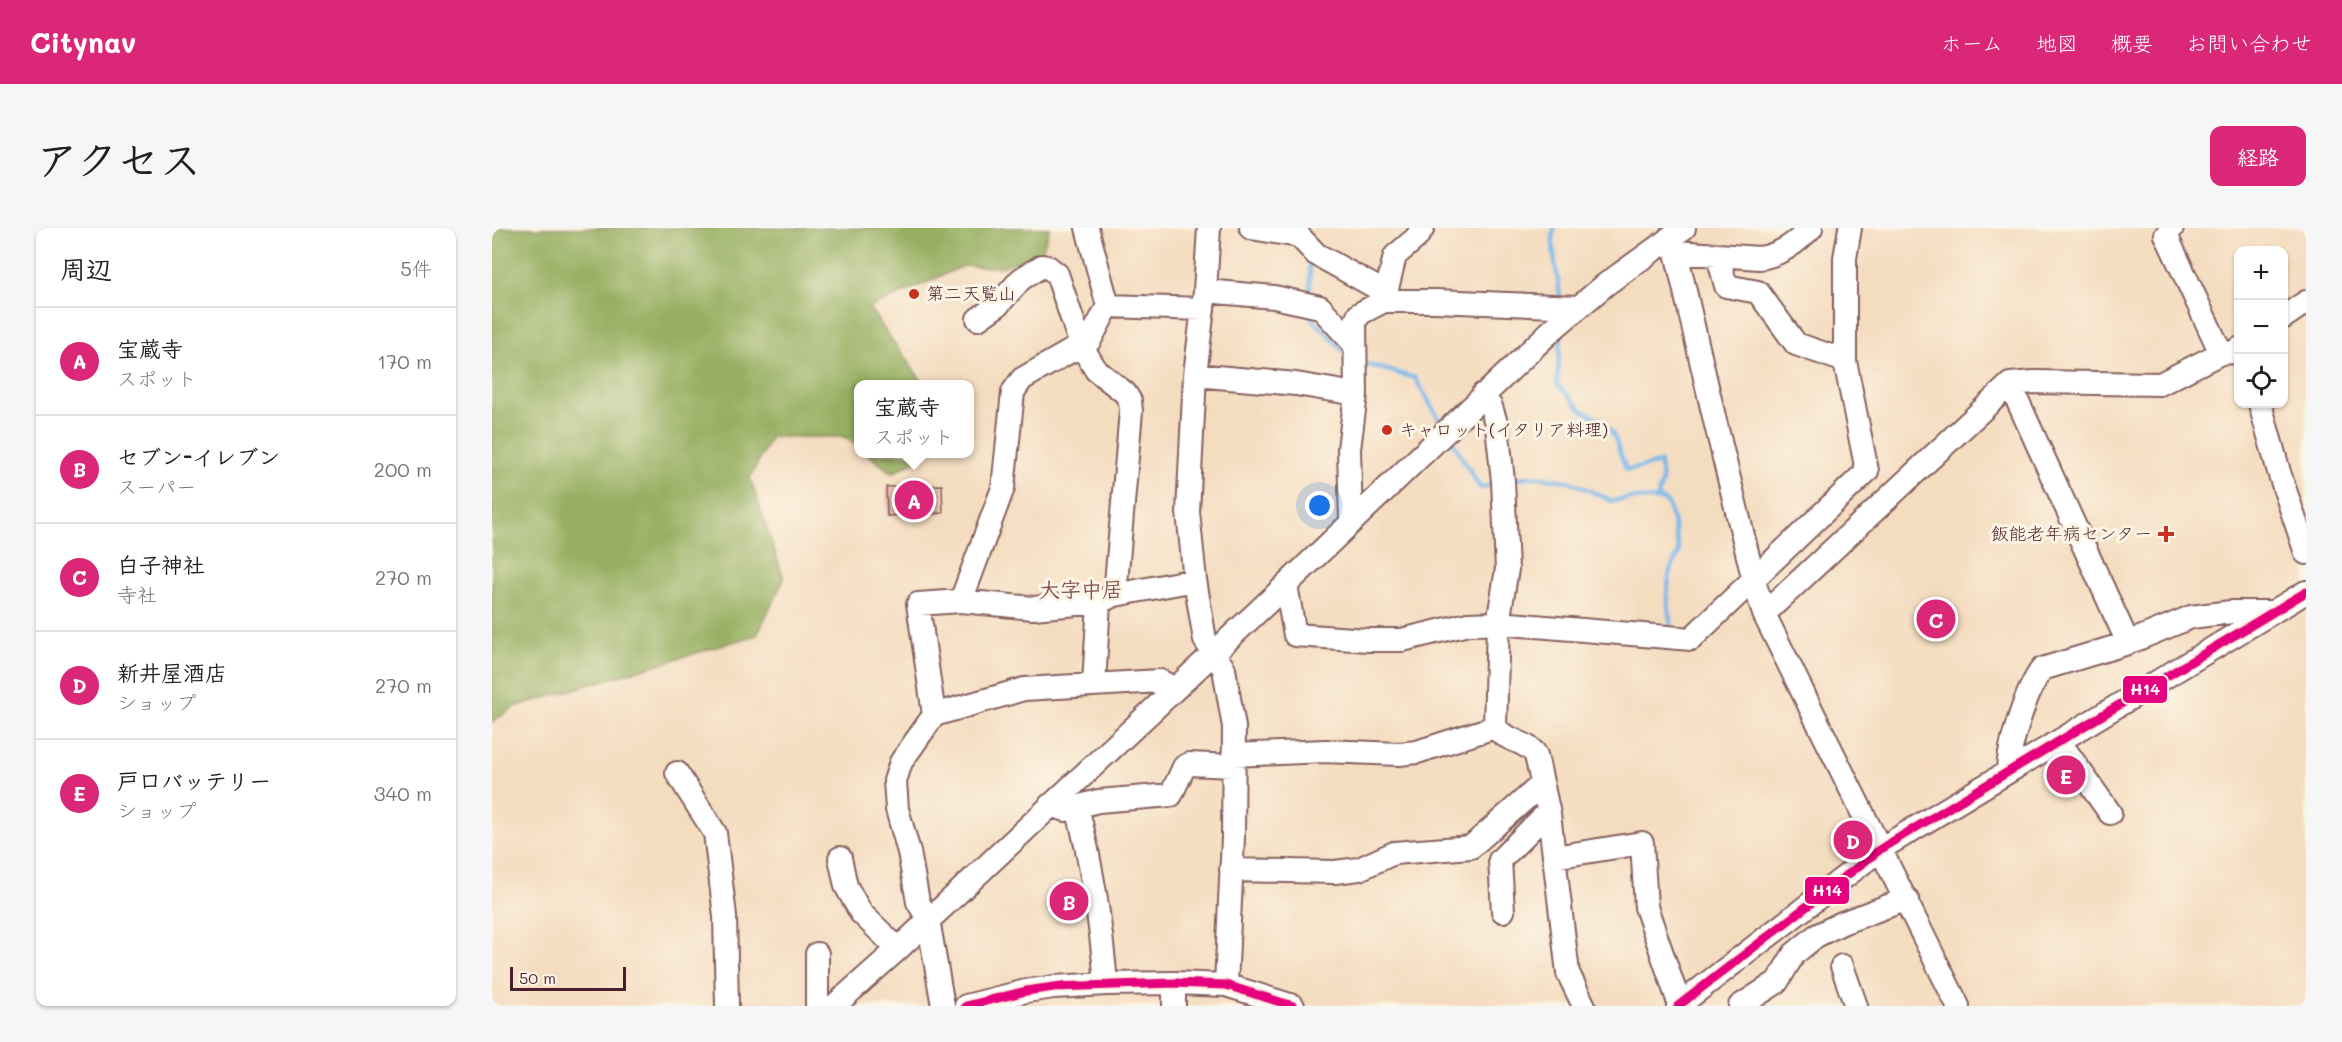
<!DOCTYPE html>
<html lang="ja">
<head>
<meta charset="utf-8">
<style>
  :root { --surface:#fff; --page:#f6f6f6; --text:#202124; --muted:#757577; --line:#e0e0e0; --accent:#db2777 }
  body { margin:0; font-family:Mali,"Klee One",sans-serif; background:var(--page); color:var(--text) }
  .controls { position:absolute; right:18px; top:18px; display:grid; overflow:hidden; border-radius:12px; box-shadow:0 2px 4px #0004 }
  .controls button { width:54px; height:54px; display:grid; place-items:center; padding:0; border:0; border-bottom:2px solid var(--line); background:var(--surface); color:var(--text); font:30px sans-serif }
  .scale { position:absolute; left:18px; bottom:15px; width:116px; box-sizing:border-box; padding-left:6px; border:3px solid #4a1f2b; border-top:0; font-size:16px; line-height:21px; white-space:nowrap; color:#4a1f2b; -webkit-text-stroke:4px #fcf5e5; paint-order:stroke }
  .you { position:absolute; left:828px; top:278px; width:21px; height:21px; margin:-15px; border:4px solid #fff; border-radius:50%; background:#1a73e8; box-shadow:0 0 0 9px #1a73e833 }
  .badge { display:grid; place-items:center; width:39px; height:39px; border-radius:50%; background:var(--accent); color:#fff; font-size:20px; font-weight:700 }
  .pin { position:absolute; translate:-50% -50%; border:3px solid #fff; box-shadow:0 2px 6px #0006 }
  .popup { position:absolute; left:362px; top:152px; width:120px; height:78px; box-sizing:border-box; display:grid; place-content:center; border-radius:12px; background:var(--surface); filter:drop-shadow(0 2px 4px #0005); font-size:20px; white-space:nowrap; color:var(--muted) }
  .popup b { font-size:22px; color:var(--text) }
  .popup::after { content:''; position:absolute; left:50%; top:100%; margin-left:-12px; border:12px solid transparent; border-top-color:var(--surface) }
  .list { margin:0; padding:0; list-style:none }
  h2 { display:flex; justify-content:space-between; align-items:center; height:78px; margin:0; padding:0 24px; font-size:26px }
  h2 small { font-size:20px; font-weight:400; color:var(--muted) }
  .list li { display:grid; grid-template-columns:39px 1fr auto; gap:18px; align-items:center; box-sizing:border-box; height:108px; padding:0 24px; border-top:2px solid var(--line) }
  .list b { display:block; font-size:22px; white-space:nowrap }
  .list p { margin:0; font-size:20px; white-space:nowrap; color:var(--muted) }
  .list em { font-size:20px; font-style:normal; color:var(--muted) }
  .icon { flex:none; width:33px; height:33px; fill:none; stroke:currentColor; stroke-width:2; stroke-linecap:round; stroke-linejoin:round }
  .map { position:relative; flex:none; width:1814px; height:778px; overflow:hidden; border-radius:12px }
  header { display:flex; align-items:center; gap:36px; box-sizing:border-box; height:84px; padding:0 30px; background:var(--accent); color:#fff }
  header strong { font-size:28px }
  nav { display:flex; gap:33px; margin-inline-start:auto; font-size:21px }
  .intro { display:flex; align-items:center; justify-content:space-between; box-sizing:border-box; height:144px; padding:0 36px }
  h1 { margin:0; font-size:42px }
  .button { padding:15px 27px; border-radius:12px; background:var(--accent); color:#fff; font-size:21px; font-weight:700 }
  main { display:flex; gap:36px; padding:0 36px }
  aside { flex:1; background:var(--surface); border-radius:12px; box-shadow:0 2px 4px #0004 }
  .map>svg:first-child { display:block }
  .forest { fill:#96af60; stroke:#706746; stroke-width:1.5 }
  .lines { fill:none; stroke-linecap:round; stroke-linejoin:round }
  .stream { stroke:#76b6ea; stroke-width:4.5 }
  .building { fill:#e9ae9f }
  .minor-casing { stroke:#86615f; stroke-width:26 }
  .minor { stroke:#fff; stroke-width:22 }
  .bus-1-casing { stroke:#fcf5e5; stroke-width:14 }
  .bus-1 { stroke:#e5007d; stroke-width:9 }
  .poi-dot { fill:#c8321e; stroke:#fcf5e5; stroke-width:2 }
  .labels { text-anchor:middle; stroke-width:6; stroke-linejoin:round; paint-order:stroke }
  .poi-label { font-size:18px; fill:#4a1f2b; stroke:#fcf5e5; text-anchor:start }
  .quarter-label { font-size:21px; font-weight:bold; fill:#825154; stroke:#fcf5e5 }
  .line-badge { stroke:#fcf5e5; stroke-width:2 }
  .badge-label { font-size:16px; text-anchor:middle; font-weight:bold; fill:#fff }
</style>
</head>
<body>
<header>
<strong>Citynav</strong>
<nav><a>ホーム</a><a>地図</a><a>概要</a><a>お問い合わせ</a></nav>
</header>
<div class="intro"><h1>アクセス</h1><a class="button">経路</a></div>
<main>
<aside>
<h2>周辺<small>5件</small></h2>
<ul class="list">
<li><span class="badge">A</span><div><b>宝蔵寺</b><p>スポット</p></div><em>170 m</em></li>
<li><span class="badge">B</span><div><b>セブン-イレブン</b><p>スーパー</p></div><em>200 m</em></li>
<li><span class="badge">C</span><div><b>白子神社</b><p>寺社</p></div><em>270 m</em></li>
<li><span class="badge">D</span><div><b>新井屋酒店</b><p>ショップ</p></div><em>270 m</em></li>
<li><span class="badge">E</span><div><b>戸口バッテリー</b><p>ショップ</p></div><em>340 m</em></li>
</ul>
</aside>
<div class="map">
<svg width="1814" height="778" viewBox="0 0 1814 778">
  <rect width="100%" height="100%" fill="#fcf5e5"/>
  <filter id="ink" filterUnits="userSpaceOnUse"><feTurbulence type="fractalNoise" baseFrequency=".0167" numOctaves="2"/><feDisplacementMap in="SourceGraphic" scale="12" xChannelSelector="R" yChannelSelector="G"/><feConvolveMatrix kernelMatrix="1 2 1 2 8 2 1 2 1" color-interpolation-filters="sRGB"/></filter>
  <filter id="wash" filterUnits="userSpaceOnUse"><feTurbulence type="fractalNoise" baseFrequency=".008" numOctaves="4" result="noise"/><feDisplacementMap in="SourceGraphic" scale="24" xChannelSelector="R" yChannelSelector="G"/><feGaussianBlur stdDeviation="1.35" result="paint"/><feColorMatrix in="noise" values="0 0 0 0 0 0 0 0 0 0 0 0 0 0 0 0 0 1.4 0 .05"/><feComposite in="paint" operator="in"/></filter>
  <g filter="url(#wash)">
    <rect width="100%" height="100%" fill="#f4dcbf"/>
    <path class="forest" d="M0,0H558L549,26L509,39L471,38L377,80L432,156H366V219L353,209H279L258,250L292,351L265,407L22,479L0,494Z
      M375,226H436L400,245Z"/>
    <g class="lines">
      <path class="stream" d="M1062,0C1058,24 1067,47 1068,71
        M818,70V31
        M818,85V88L855,127
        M1069,104L1065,156L1090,182L1110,193L1122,208L1133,239L1135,242L1168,235L1170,254L1166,267L1169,272
        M871,135L923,150L950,196
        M958,209L988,260L1003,256
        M1017,253L1037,248L1077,253L1120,273L1140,270L1172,272L1176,276L1181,292L1187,324L1178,343L1175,366L1179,399"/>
    </g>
    <g id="blocks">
      <path class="building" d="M450,257L451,285L395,288L394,259Z"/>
    </g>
  </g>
  <g filter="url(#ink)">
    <use href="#blocks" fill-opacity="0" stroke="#86615f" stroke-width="1.5"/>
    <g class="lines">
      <defs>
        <path id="minor" d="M595,0L616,78L711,81
          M717,0L713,63L703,147L696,284L703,352L713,412L732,441L742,499L741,610L734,757
          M759,0L807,8L824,26L894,65
          M1680,0L1674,7L1729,125
          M1177,10L1184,24L1223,193L1262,353L1272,386L1466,778
          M1184,24L1267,30C1289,27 1304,15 1319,0
          M1226,28L1234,58L1266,64L1304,116L1353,133
          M713,63L782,69L828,79L863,117
          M892,73H943L1086,79
          M1792,89L1814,74
          M486,91L506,77L529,51L550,38L556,39L565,46L589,117L604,142L633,165L638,173L639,183L623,367
          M703,147L804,156L864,166
          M1518,156L1636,415
          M991,166L999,179L1005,198L1011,253L1015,341L1006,395L1003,499C1014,514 1034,512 1044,527L1057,586L1076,745L1092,778
          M1768,176L1787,244L1814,325
          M859,294L857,221L864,166L863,95L867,86L892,73L903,28L924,10L931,0
          M794,357L803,407L876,412H910L976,396L1006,395L1199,411L1375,243L1353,133V30L1358,0
          M469,373L511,260L521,164L530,151L598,112L616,78
          M1272,386L1518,156L1542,154L1668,156L1729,125L1743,124L1746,121
          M602,456L607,374
          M442,487L532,461L668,453L681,460
          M1567,513L1618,585
          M741,527L833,523L907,526L925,524L1003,499
          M1516,543C1517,517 1534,462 1550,441L1636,415L1699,389L1739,384H1781
          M185,545L223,605L233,688L235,778
          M558,577L574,582L606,573L679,567L692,539L697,536L741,538
          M585,579C600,637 609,696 614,756
          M1062,629L1150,615L1154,679L1188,778
          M348,630L354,658L369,685L406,721
          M739,642L843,644L867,641L902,625L979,619L1050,556
          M1011,683L1008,632L1056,584
          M1350,738L1364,778
          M325,778V726
          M342,778L406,721L794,357L1061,101L1113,57L1192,0
          M451,778L436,691L426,674L417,624L405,581L403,553L409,534L442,487L426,376L469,373L541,380L607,374L623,367L703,352
          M474,778L534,763L562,759L614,756L682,755L734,757L801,778
          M682,778V755
          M1186,778L1390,620L1814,364
          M1248,778L1285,754L1302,726L1324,708L1350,695L1415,671"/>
      </defs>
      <use href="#minor" class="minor-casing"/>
      <use href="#minor" class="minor"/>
      <defs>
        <path id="bus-1" d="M474,778L534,763L562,759L682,755L734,757L801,778
          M1186,778L1390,620L1814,364"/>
      </defs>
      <use href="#bus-1" class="bus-1-casing"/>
      <use href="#bus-1" class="bus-1"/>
    </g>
  </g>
  <g class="poi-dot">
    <circle cx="422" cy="66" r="6"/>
    <circle cx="895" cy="202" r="6"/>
    <path d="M1671 297h6v6h6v6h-6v6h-6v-6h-6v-6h6z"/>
  </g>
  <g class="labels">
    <g class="poi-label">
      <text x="434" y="72">第二天覧山</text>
      <text x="907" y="208">キャロット(イタリア料理)</text>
      <text x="1660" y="312" text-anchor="end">飯能老年病センター</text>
    </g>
    <g class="quarter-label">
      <text x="589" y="369">大字中居</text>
    </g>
  </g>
  <g class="line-badge">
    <rect x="1630" y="447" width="46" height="29" rx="6" fill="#e5007d"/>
    <rect x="1312" y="648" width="46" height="29" rx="6" fill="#e5007d"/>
  </g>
  <g class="badge-label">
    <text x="1653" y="467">H14</text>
    <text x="1335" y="668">H14</text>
  </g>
</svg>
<div class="controls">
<button>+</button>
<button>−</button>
<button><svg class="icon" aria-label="locate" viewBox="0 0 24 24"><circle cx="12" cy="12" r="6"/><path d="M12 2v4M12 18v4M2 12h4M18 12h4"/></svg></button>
</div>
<div class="scale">50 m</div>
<div class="you"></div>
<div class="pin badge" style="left:422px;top:272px">A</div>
<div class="popup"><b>宝蔵寺</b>スポット</div>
<div class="pin badge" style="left:577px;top:673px">B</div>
<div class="pin badge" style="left:1444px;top:391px">C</div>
<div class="pin badge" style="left:1361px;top:612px">D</div>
<div class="pin badge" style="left:1574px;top:547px">E</div>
</div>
</main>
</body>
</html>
